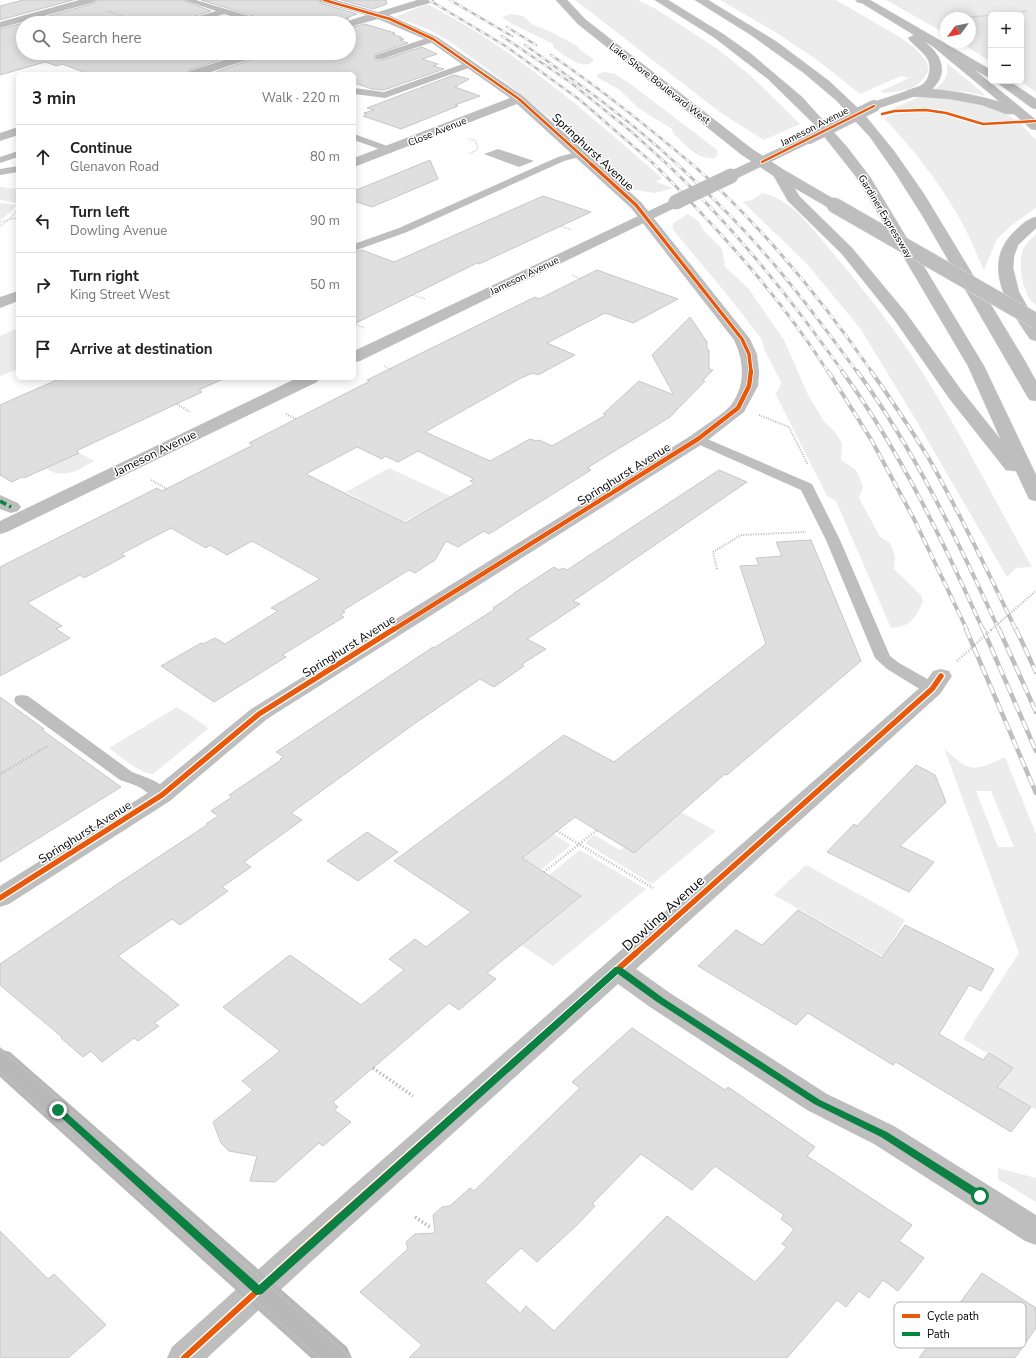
<!DOCTYPE html>
<html lang="en">
<head>
<meta charset="utf-8">
<style>
  :root { --surface:#fff; --page:#f6f6f6; --text:#222; --muted:#767676; --line:#e0e0e0 }
  body { margin:0; font-family:"Nunito Sans",sans-serif; background:var(--page); color:var(--text) }
  .controls { position:absolute; right:12px; top:12px; display:grid; overflow:hidden; border-radius:6px; box-shadow:0 2px 10px #0003 }
  .controls button { width:36px; height:36px; display:grid; place-items:center; padding:0; border:0; border-bottom:1px solid var(--line); background:var(--surface); color:var(--text); font:20px sans-serif }
  .compass { position:absolute; left:940px; top:12px; width:36px; height:36px; border-radius:50%; background:var(--surface); box-shadow:0 2px 10px #0003; rotate:237deg }
  .stop { position:absolute; width:12px; height:12px; margin:-9px; border:3px solid #0b8043; border-radius:50%; background:#fff }
  .stop.end { background:#0b8043; border-color:#fff; box-shadow:0 1px 4px #0008 }
  .list { margin:0; padding:0; list-style:none }
  h2 { display:flex; justify-content:space-between; align-items:center; height:52px; margin:0; padding:0 16px; font-size:17px }
  h2 small { font-size:13px; font-weight:400; color:var(--muted) }
  .list li { display:grid; grid-template-columns:26px 1fr auto; gap:12px; align-items:center; box-sizing:border-box; height:64px; padding:0 16px; border-top:1px solid var(--line) }
  .list b { display:block; font-size:15px; white-space:nowrap }
  .list p { margin:0; font-size:13px; white-space:nowrap; color:var(--muted) }
  .list em { font-size:13px; font-style:normal; color:var(--muted) }
  .icon { flex:none; width:22px; height:22px; fill:none; stroke:currentColor; stroke-width:2; stroke-linecap:round; stroke-linejoin:round }
  .map { position:relative; flex:none; width:1036px; height:1358px; overflow:hidden }
  .search { position:absolute; background:var(--surface); box-shadow:0 2px 10px #0003; left:16px; top:16px; width:340px; height:44px; display:flex; align-items:center; gap:10px; box-sizing:border-box; padding:0 14px; border-radius:22px; color:var(--muted); font-size:15px }
  .panel { position:absolute; background:var(--surface); box-shadow:0 2px 10px #0003; left:16px; top:72px; width:340px; height:308px; border-radius:6px }
  .map>svg:first-child { display:block }
  .green { fill:#ececec; fill-rule:evenodd }
  .water { fill:#bfbfbf }
  .building { fill:#dfdfdf; stroke:#c7c7c7; fill-rule:evenodd }
  .lines { fill:none; stroke-linecap:round; stroke-linejoin:round }
  .trunk-casing { stroke:#dbdbdb; stroke-width:1 }
  .motorway-casing { stroke:#dbdbdb; stroke-width:1 }
  .path-far3 { stroke:#b9b9b9; stroke-width:1.5; stroke-dasharray:0.5 1; stroke-linecap:butt }
  .path-far2 { stroke:#b9b9b9; stroke-width:2; stroke-dasharray:1 1.5; stroke-linecap:butt }
  .path-far1 { stroke:#b9b9b9; stroke-width:2.5; stroke-dasharray:1 2; stroke-linecap:butt }
  .path { stroke:#b9b9b9; stroke-width:3.5; stroke-dasharray:1.5 2.5; stroke-linecap:butt }
  .service { fill:#bebebe; fill-rule:evenodd }
  .pedestrian { fill:#bebebe; fill-rule:evenodd }
  .minor { fill:#bebebe; fill-rule:evenodd }
  .tertiary { fill:#bebebe; fill-rule:evenodd }
  .secondary { fill:#b8b8b8; fill-rule:evenodd }
  .trunk { fill:#bebebe; fill-rule:evenodd }
  .motorway { fill:#bebebe; fill-rule:evenodd }
  .tram { stroke:#bebebe; stroke-width:1.5 }
  .rail-far3-casing { stroke:#bebebe; stroke-width:2.5 }
  .rail-far2-casing { stroke:#bebebe; stroke-width:3 }
  .rail-far1-casing { stroke:#bebebe; stroke-width:4 }
  .rail-casing { stroke:#bebebe; stroke-width:4.5 }
  .rail-far3 { stroke:#fff; stroke-width:1.5; stroke-dasharray:5; stroke-linecap:butt }
  .rail-far2 { stroke:#fff; stroke-width:2; stroke-dasharray:6; stroke-linecap:butt }
  .rail-far1 { stroke:#fff; stroke-width:2.5; stroke-dasharray:8; stroke-linecap:butt }
  .rail { stroke:#fff; stroke-width:3; stroke-dasharray:10; stroke-linecap:butt }
  .trunk-bridge-casing { stroke:#dbdbdb; stroke-width:16; stroke-linecap:butt }
  .path-bridge-far1 { stroke:#b9b9b9; stroke-width:2; stroke-dasharray:1 1.5; stroke-linecap:butt }
  .path-bridge { stroke:#b9b9b9; stroke-width:2.5; stroke-dasharray:1 2; stroke-linecap:butt }
  .tertiary-bridge-far1 { stroke:#bebebe; stroke-width:12 }
  .tertiary-bridge { stroke:#bebebe; stroke-width:15 }
  .trunk-bridge { stroke:#bebebe; stroke-width:15 }
  .quiet { stroke:#00873e; stroke-width:3.5; stroke-dasharray:7 3.5; stroke-linecap:butt }
  .cycleway-far4-casing { stroke:#fff; stroke-width:4 }
  .cycleway-far3-casing { stroke:#fff; stroke-width:5 }
  .cycleway-far2-casing { stroke:#fff; stroke-width:6 }
  .cycleway-far1-casing { stroke:#fff; stroke-width:8 }
  .cycleway-casing { stroke:#fff; stroke-width:9 }
  .cycleway-far4 { stroke:#e8590c; stroke-width:2.5 }
  .cycleway-far3 { stroke:#e8590c; stroke-width:3.5 }
  .cycleway-far2 { stroke:#e8590c; stroke-width:4.5 }
  .cycleway-far1 { stroke:#e8590c; stroke-width:5.5 }
  .cycleway { stroke:#e8590c; stroke-width:6 }
  .route { fill:#0b8043 }
  .labels { text-anchor:middle; stroke-width:3; stroke-linejoin:round; paint-order:stroke }
  .far-street-label { font-size:10px; fill:#000; stroke:#fff }
  .street-label { font-size:12px; fill:#000; stroke:#fff }
  .near-street-label { font-size:14px; fill:#000; stroke:#fff }
  .key { fill:#fff; stroke:#b2b2b2; stroke-width:1 }
  .key-label { font-size:11px; fill:#000 }
</style>
</head>
<body>
<div class="map">
<svg width="1036" height="1358" viewBox="0 0 1036 1358">
  <rect width="100%" height="100%" fill="#fff"/>
  <path class="green" d="M575,0H638L656,9L719,50L752,77L800,124L764,140L721,113Z
    M720,0H836L898,36L915,48L926,61L929,70C918,91 904,91 883,93L881,91L909,78L901,76L860,94L816,59L775,32Z
    M886,0H1036V92L1020,81L1021,15H991V62L960,42H970V18H946V34Z
    M427,4C444,12 459,22 475,31C543,73 602,126 662,178L656,182L673,188L655,193L629,189L566,131L509,85L449,41L430,30L395,17Z
    M511,14L523,16L533,25L547,30L577,46L581,51L591,57L594,61C582,72 563,54 553,47V44L512,24L502,17Z
    M947,63L984,94L985,96L967,92L935,89C946,80 948,77 947,63Z
    M605,72L615,74L629,83L716,149L718,154L715,158C696,160 686,145 673,133L672,129L638,108L620,90L598,78L597,76L600,73Z
    M921,96C954,99 987,101 1016,120L986,123L939,109L918,108L892,109Z
    M917,112L938,113L980,126L1021,124L1036,140V208L1012,225L997,239L984,270C975,251 968,232 957,214C937,179 912,148 884,118L895,114Z
    M0,187L18,189L17,203L0,200Z
    M762,193C793,199 813,230 832,252C860,285 886,318 910,353C955,422 992,495 1032,567L1016,568L1007,577L917,422L860,328L807,264L743,202L752,200Z
    M0,203L16,205L12,211L0,220Z
    M688,214L699,222L704,231L722,249L725,267L748,288L784,340L808,395L825,423L834,431L842,443L841,460L856,470L863,486L859,498L880,537L890,543L895,556L894,569L921,595L923,602C914,619 912,626 891,628L836,501L827,496L775,393L779,389L781,382L765,351L761,338L724,291L674,231L672,226L675,222Z
    M1036,234V305C1023,298 1018,265 1022,252C1024,245 1031,239 1036,234Z
    M18,328V369L0,376V336Z
    M79,453L95,461C79,469 63,481 46,468Z
    M389,468L470,505L440,521L421,513L403,522L346,492Z
    M177,707L206,726L208,729L153,774C140,774 120,756 109,748Z
    M944,748C970,773 973,772 1005,757L1036,834V1110L997,1087L1013,1068L963,1039L1019,953ZM976,791H991L1014,847H998Z
    M681,812L716,831L652,884L585,843L594,835L620,850L625,847L634,853Z
    M553,834L571,845L541,870L522,858Z
    M580,850L646,889L553,966L521,945L581,896L549,875Z
    M806,865L905,920L883,957L774,895Z
    M998,1168L1036,1178V1202L998,1179Z"/>
  <path class="water" d="M498,149L534,161L519,167L484,154Z"/>
  <path class="building" d="M23,0H73L0,20V6Z
    M97,0H183L211,11L183,20L181,23H24L95,3Z
    M201,0H318L320,3L357,14L346,18L349,19L342,23H268L266,20Z
    M341,0H386L387,4L373,9Z
    M224,16L250,23H199Z
    M23,23V53H241L189,70L186,74H89L62,64L57,66L45,62L0,75V29Z
    M365,24L395,33L392,34L401,37H399L404,39L400,40L408,43L376,54L374,58L376,60H382L422,47L437,54L422,59L438,64L433,66L444,69L384,90L372,89L354,83V74H210L262,56L266,53H349V28Z
    M454,75L469,79L455,87L480,96L455,105L458,106L401,129L363,116L367,114L364,113L374,110L367,108Z
    M430,160L438,179L372,207L354,201V191Z
    M543,196L591,212L479,264L477,263L354,324V252L362,250L394,262Z
    M597,270L678,299L633,323L605,313L547,343L575,355L538,375L533,373L521,378L425,432L490,461L530,439L536,441L539,440L552,446L606,415L603,414L639,381L674,395L652,355L690,317L707,342V350H709V369L713,370L702,381H705L670,417L587,468L591,470L489,534L484,531L458,547L446,541L435,560L415,573L409,570L342,611L345,612L340,615L344,617L282,655L286,657L214,702L161,666L201,643L203,644L215,638L225,644L278,611L271,608L320,579L252,541L227,555L210,545L206,548L171,528L121,554L125,556L84,578L80,575L27,603L62,626L56,629L70,638L0,676V567L157,488L162,491L253,445L249,443L370,381L367,380L535,297L539,299ZM357,447L382,459L385,456L398,462L418,451L474,479L470,481L475,483L405,523L306,474Z
    M61,378H225L199,390L202,392L76,451L79,453L24,478L22,477L12,482L0,475V405Z
    M719,470L747,482L573,601L580,604L527,639L546,649L522,664L524,666L494,687L480,679L414,724L291,813L302,820L244,862L251,867L222,887L228,891L180,925L172,919L118,956L179,1005L154,1023L159,1026L138,1041L134,1038L102,1062L91,1051L83,1057L61,1038L62,1037L0,985V964L122,881L207,825L206,824L218,816L211,811L232,797L229,795L281,760L280,759L284,757L276,752L433,647L434,648L495,609L493,608L515,593H514L554,567L559,570L563,568L567,570Z
    M811,540L861,661L727,775L725,774L634,853L575,817L522,858L581,896L487,973L496,979L459,1010L449,1003L333,1102L338,1107L334,1110L351,1122L323,1146L319,1143L275,1182L250,1181L257,1156L229,1151L221,1143L213,1122L253,1090L242,1081L280,1051L223,1007L290,955L361,1005L404,970L389,959L415,939L426,947L471,912L394,861L564,735L614,762L766,644L740,566L759,565L756,558L782,556L776,542Z
    M0,697L44,729L42,730L121,787L0,862Z
    M916,765L935,775L946,802L900,846L934,862L909,892L827,852L854,824L857,826Z
    M367,832L398,852L358,881L327,861Z
    M798,910L882,958L905,925L994,969L981,991L969,985L939,1034L983,1060L989,1053L1013,1068L997,1087L1031,1107L1011,1132L896,1062L893,1065L808,1013L796,1025L698,966L736,930L762,945Z
    M632,1028L725,1090L728,1087L815,1147L807,1156L912,1225L899,1241L924,1258L898,1291L883,1280L869,1298L859,1291L846,1307L837,1300L787,1358H409L422,1345L360,1292L408,1249L406,1242L415,1234L435,1233L433,1215L442,1207L450,1206L470,1188L474,1191L580,1088L572,1082ZM641,1154L692,1190L715,1166L784,1215L781,1219L794,1229L782,1244L787,1247L755,1282L667,1216L554,1331L526,1306L520,1313L485,1282L521,1248L537,1262L578,1224L595,1206L592,1204Z
    M0,1231L48,1279L54,1274L106,1325L68,1358H0Z
    M982,1273L1036,1308V1328L1015,1358H919Z"/>
  <g class="lines">
    <defs>
      <path id="trunk" d="M556,0H567L586,20L752,149L784,170L839,202L841,205L839,208L834,209L829,208L774,176L742,155L578,24Z
        M857,0H870L991,70V79L924,41C931,47 939,54 941,64C946,82 925,100 908,96L906,93C910,88 917,88 922,85C926,82 928,78 929,74C934,56 917,50 908,38L914,35Z
        M995,81H1009L1036,99V109L1032,108Z"/>
      <path id="motorway" d="M655,0H668L723,34L750,53L802,97L847,147L870,177L984,366L1036,475V501L1029,499L1016,471L1006,470L949,398L894,319L842,254L788,201L772,173L774,170L779,169L784,170L799,196L852,248L906,313L961,390L1001,440L968,366L857,178L816,126L768,79L715,38Z
        M695,0H708L777,42L829,81L863,113L894,151L924,194L1025,361L1036,381V401L1030,400L1027,396L922,215L896,174L870,137L837,101L804,73L751,35Z
        M856,0H867L862,3L857,2Z
        M934,39L938,40L1036,120V130L1031,129L1014,114H1006L982,105L950,99L908,96L906,93L908,90C929,85 978,95 1000,102L930,44L928,42L930,40Z
        M1036,217V228L1018,245L1014,256L1013,268L1019,292L1036,322V341L1030,339C1009,309 980,265 1014,232C1020,226 1027,219 1036,217Z"/>
    </defs>
    <use href="#trunk" class="trunk-casing"/>
    <use href="#motorway" class="motorway-casing"/>
    <path class="path-far3" d="M107,11L145,23
      M992,15L1027,11
      M964,18L991,15
      M469,139L475,141L478,147L477,150L469,154
      M0,222L10,219L18,209
      M0,226L10,219L18,218
      M561,226L572,230
      M572,275L580,279
      M413,295L425,299
      M355,324L365,328
      M384,366L392,370"/>
    <path class="path-far2" d="M177,404L190,412
      M286,414L296,419
      M759,415L789,427L808,465
      M151,480L167,489
      M717,569L713,552L741,535L806,532
      M1023,602L1036,591"/>
    <path class="path-far1" d="M0,774L48,746
      M557,831L653,888
      M544,872L597,830"/>
    <path class="path" d="M373,1068L413,1096
      M415,1217L430,1227"/>
    <path class="service" d="M184,0H196L266,21L267,23H255L224,14L194,23H182L183,21L216,11Z
      M430,37H436L437,39L436,41L382,59H376L375,57L376,55Z
      M471,61L475,64L474,66L385,98L354,94V88L384,92Z
      M354,134L393,148L395,150L390,153L354,140Z
      M18,151V157L0,163V157Z
      M580,151L583,152L585,154L583,156L564,161L407,232L354,251V244L399,228L558,157Z
      M18,166V172L0,175V169Z
      M698,435L812,484L840,540L890,656L899,663L938,685L940,689L938,693L932,694L926,693L887,669L875,658L826,540L801,490L693,442L691,439L693,436Z
      M22,695L28,696L132,772C145,777 163,782 171,795L168,799C155,803 150,793 139,787C133,784 126,782 120,780L16,704L14,700L16,696Z"/>
    <path class="pedestrian" d="M0,495L18,503L21,507L18,511L11,513L0,509Z"/>
    <path class="minor" d="M79,0H96L95,2L0,28V22Z
      M319,0H336L378,12L417,0H434L433,2L389,15L437,37L523,96L641,202L750,339L757,354L759,372L758,386L744,412L704,443L267,719L170,801L9,904L0,907V886L154,789L251,709L692,435C701,428 725,413 731,405C746,385 744,361 734,340L631,208L517,104L354,167V158L510,98L429,41L378,19L349,27V23H344L345,22L366,15L320,2Z
      M246,53H264L262,55L205,74H187L189,71Z
      M18,127V135L0,141V133Z
      M18,291V301L0,308V297Z
      M941,669L949,671L952,676L940,694L636,969L670,993L827,1094L894,1126L1036,1215V1245L1025,1241L874,1144L807,1110L650,1007L618,984L313,1260L207,1358H167L172,1347L291,1240L924,684L933,671Z"/>
    <path class="tertiary" d="M912,89L916,90L918,93L916,96L874,110L870,109L868,106L870,103Z
      M809,134L814,135L816,138L814,141L736,179L731,180L726,179L724,176L726,173Z
      M676,198L681,199L683,202L681,205L360,361L354,362V351Z
      M297,378H320L317,382L7,532L0,534V521Z"/>
    <path class="secondary" d="M0,1049L10,1052L347,1347L352,1358H311L0,1077Z"/>
    <use href="#trunk" class="trunk"/>
    <use href="#motorway" class="motorway"/>
    <path class="tram" d="M0,1048L351,1358
      M0,1072L319,1358"/>
    <defs>
      <path id="rail-far3" d="M429,0L507,47L580,100L655,165
        M450,0L512,36
        M507,27L536,45
        M502,36L570,82L633,133L668,165
        M525,45C578,83 631,121 678,165
        M551,55C601,89 647,126 693,165"/>
      <path id="rail-far2" d="M654,164C717,228 780,296 828,372
        M667,164C734,227 790,298 843,372
        M677,164C708,193 738,222 765,254C798,291 828,332 857,372
        M692,164C760,224 820,297 872,372"/>
      <path id="rail-far1" d="M828,371L872,441L915,521L967,630
        M842,371C900,451 943,541 983,630
        M857,371C915,451 958,541 999,630
        M871,371C891,399 910,428 928,457C960,513 988,572 1016,630"/>
      <path id="rail" d="M966,629L1036,793
        M983,629L1036,751
        M999,629L1036,712
        M1016,629L1036,672"/>
    </defs>
    <use href="#rail-far3" class="rail-far3-casing"/>
    <use href="#rail-far2" class="rail-far2-casing"/>
    <use href="#rail-far1" class="rail-far1-casing"/>
    <use href="#rail" class="rail-casing"/>
    <use href="#rail-far3" class="rail-far3"/>
    <use href="#rail-far2" class="rail-far2"/>
    <use href="#rail-far1" class="rail-far1"/>
    <use href="#rail" class="rail"/>
    <defs>
      <path id="trunk-bridge" d="M834,205L1036,321"/>
    </defs>
    <use href="#trunk-bridge" class="trunk-bridge-casing"/>
    <path class="path-bridge-far1" d="M991,630L1023,602"/>
    <path class="path-bridge" d="M957,661L992,629"/>
    <path class="tertiary-bridge-far1" d="M809,138L874,106"/>
    <path class="tertiary-bridge" d="M676,202L731,176"/>
    <use href="#trunk-bridge" class="trunk-bridge"/>
    <path class="quiet" d="M0,501L11,507"/>
    <defs>
      <path id="cycleway-far4" d="M324,0L390,19L433,39L519,99L592,165
        M882,114L895,111L926,110L946,113L983,124L1036,121
        M762,162L874,106"/>
      <path id="cycleway-far3" d="M591,164L636,205L742,339L749,354L751,372"/>
      <path id="cycleway-far2" d="M393,630L698,439L738,408L749,386L751,371"/>
      <path id="cycleway-far1" d="M0,898L162,795L259,714L394,629
        M635,954L932,689L941,676"/>
      <path id="cycleway" d="M184,1358L302,1250L636,953"/>
    </defs>
    <use href="#cycleway-far4" class="cycleway-far4-casing"/>
    <use href="#cycleway-far3" class="cycleway-far3-casing"/>
    <use href="#cycleway-far2" class="cycleway-far2-casing"/>
    <use href="#cycleway-far1" class="cycleway-far1-casing"/>
    <use href="#cycleway" class="cycleway-casing"/>
    <use href="#cycleway-far4" class="cycleway-far4"/>
    <use href="#cycleway-far3" class="cycleway-far3"/>
    <use href="#cycleway-far2" class="cycleway-far2"/>
    <use href="#cycleway-far1" class="cycleway-far1"/>
    <use href="#cycleway" class="cycleway"/>
  </g>
  <path class="route" d="M615,967H621L663,998L820,1100L887,1132L984,1193L985,1196L984,1199H977L881,1137L814,1104L657,1002L618,974L262,1294L258,1295L255,1294L53,1110L55,1108H61L259,1285Z"/>
  <g class="labels">
    <g class="far-street-label">
      <text transform="translate(660 83) rotate(38)" y="4">Lake Shore Boulevard West</text>
      <text transform="translate(814 126) rotate(-27)" y="4">Jameson Avenue</text>
      <text transform="translate(437 131) rotate(-22)" y="4">Close Avenue</text>
      <text transform="translate(886 216) rotate(59)" y="4">Gardiner Expressway</text>
      <text transform="translate(524 275) rotate(-26)" y="4">Jameson Avenue</text>
    </g>
    <g class="street-label">
      <text transform="translate(593 152) rotate(43)" y="4">Springhurst Avenue</text>
      <text transform="translate(155 453) rotate(-26)" y="4">Jameson Avenue</text>
      <text transform="translate(624 474) rotate(-32)" y="4">Springhurst Avenue</text>
      <text transform="translate(349 646) rotate(-32)" y="4">Springhurst Avenue</text>
      <text transform="translate(85 832) rotate(-32)" y="4">Springhurst Avenue</text>
    </g>
    <g class="near-street-label">
      <text transform="translate(663 913) rotate(-42)" y="5">Dowling Avenue</text>
    </g>
  </g>
  <rect x="894" y="1302" width="132" height="46" rx="6" class="key"/>
  <rect x="902" y="1314" width="18" height="4" fill="#e8590c"/>
  <rect x="902" y="1332" width="18" height="4" fill="#00873e"/>
  <g class="key-label">
    <text x="927" y="1320">Cycle path</text>
    <text x="927" y="1338">Path</text>
  </g>
</svg>
<div class="controls">
<button>+</button>
<button>−</button>
</div>
<svg class="compass" viewBox="-18 -18 36 36"><path d="M0-13l5 13h-10z" fill="#e53935"/><path d="M0 13l5-13h-10z" fill="#767676"/></svg>
<div class="stop" style="left:980px;top:1196px"></div>
<div class="stop end" style="left:58px;top:1110px"></div>
<div class="search"><svg class="icon" aria-label="search" viewBox="0 0 24 24"><circle cx="10" cy="10" r="6"/><path d="M15 15l6 6"/></svg>Search here</div>
<section class="panel">
<h2>3 min<small>Walk · 220 m</small></h2>
<ul class="list">
<li><svg class="icon" aria-label="ahead" viewBox="0 0 24 24"><path d="M12 20V5M6 11l6-6 6 6"/></svg><div><b>Continue</b><p>Glenavon Road</p></div><em>80 m</em></li>
<li><svg class="icon" aria-label="left" viewBox="0 0 24 24"><path d="M17 20v-9H6M10 6l-5 5 5 5"/></svg><div><b>Turn left</b><p>Dowling Avenue</p></div><em>90 m</em></li>
<li><svg class="icon" aria-label="right" viewBox="0 0 24 24"><path d="M7 20v-9h11M14 6l5 5-5 5"/></svg><div><b>Turn right</b><p>King Street West</p></div><em>50 m</em></li>
<li><svg class="icon" aria-label="arrive" viewBox="0 0 24 24"><path d="M6 21V4h12l-3 4 3 4H6"/></svg><div><b>Arrive at destination</b></div></li>
</ul>
</section>
</div>
</body>
</html>
